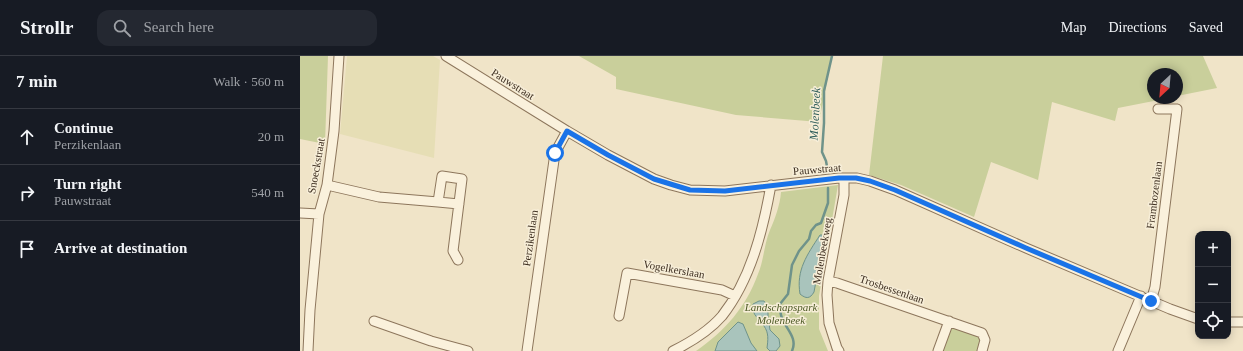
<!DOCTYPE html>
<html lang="en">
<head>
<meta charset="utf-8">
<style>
  :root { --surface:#171b24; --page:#242831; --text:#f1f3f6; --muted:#9ea1a6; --line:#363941 }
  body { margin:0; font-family:Georgia,serif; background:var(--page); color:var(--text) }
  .controls { position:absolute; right:12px; bottom:12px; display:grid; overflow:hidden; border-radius:8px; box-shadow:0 2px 10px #0003 }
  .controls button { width:36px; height:36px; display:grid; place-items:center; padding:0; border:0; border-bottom:1px solid var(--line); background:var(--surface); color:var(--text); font:20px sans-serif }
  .compass { position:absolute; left:847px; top:12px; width:36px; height:36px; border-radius:50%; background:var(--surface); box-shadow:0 2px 10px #0003; rotate:206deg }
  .stop { position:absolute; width:12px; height:12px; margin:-9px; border:3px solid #1a73e8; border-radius:50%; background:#fff }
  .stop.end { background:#1a73e8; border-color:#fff; box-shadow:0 1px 4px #0008 }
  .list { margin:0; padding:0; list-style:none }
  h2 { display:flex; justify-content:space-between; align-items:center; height:52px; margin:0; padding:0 16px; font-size:17px }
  h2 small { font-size:13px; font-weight:400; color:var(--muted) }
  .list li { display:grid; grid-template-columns:26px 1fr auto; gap:12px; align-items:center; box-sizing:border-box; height:56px; padding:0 16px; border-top:1px solid var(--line) }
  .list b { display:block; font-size:15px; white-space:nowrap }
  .list p { margin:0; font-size:13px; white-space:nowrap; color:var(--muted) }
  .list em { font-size:13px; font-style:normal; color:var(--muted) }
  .icon { flex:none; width:22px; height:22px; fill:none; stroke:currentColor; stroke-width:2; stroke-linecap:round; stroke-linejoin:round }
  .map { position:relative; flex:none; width:943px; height:295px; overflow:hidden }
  header { display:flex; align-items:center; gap:24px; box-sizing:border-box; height:56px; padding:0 20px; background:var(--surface); border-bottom:1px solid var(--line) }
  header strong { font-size:19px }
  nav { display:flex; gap:22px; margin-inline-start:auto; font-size:14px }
  .search { width:280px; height:36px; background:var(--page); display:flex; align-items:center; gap:10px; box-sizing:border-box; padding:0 14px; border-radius:12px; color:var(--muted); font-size:15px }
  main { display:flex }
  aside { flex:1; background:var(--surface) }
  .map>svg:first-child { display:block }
  .farmland { fill:#e6deb5 }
  .green { fill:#c9cf9b }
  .water { fill:#a9c4bc; stroke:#6f938a }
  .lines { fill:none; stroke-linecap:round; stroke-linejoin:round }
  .stream { stroke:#6f938a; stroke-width:2.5 }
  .minor-casing { stroke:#8d765c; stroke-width:11 }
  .minor { stroke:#faf1dc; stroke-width:9 }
  .route { stroke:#1a73e8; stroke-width:5 }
  .labels { text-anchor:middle; stroke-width:3; stroke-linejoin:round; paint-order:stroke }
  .street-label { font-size:11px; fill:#3d2e20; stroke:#f7eed8 }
  .park-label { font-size:11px; font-style:italic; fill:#4d5a26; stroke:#f7eed8 }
  .water-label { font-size:12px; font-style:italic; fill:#2f5d5a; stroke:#f7eed8 }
</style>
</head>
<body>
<header>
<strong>Strollr</strong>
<div class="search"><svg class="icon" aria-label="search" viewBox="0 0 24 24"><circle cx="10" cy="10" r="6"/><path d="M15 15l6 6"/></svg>Search here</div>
<nav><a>Map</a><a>Directions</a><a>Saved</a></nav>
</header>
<main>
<aside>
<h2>7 min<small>Walk · 560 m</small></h2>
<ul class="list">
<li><svg class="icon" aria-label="ahead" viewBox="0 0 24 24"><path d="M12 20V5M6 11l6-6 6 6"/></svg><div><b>Continue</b><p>Perzikenlaan</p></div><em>20 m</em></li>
<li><svg class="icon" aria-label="right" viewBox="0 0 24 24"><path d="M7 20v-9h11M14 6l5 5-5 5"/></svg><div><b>Turn right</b><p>Pauwstraat</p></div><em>540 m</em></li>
<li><svg class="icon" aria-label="arrive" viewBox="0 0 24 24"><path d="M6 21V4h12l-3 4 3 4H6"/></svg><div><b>Arrive at destination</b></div></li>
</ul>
</aside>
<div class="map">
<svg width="943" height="295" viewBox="0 0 943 295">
  <rect width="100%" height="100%" fill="#f0e4c8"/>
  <path class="farmland" d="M47,0H133L140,4L134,102L40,78Z"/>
  <path class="green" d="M0,0H28L25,88L0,83Z
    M279,0H532L519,66L436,59L316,33V21Z
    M583,0H903L917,32L877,40V18H853V42H869L818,52L815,65L752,46L738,124L691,106L674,161L601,129L569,119Z
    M538,129L519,240V273L528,295H396C425,275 446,251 458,218C464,204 464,188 470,174C475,163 480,149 481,136Z
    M653,271L680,280L682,284L678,295H642L650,272Z"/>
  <path class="water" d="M520,179H523L524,182L514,236C510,243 506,243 500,238C496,214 507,199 520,179Z
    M459,245H464L468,251V261L470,274L479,283L480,290L476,295H470L467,292C468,284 469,277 464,270C459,260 452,262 453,248Z
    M438,266L443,268L451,287L457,295H415L418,286Z"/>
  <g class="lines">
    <path class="stream" d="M528,116L526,105L522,96L524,67V35L532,0
      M492,295C498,282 486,273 482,262C480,258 480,253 480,248L488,238L492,209L499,195L509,183L511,175L516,169L521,167L528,147V132"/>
    <defs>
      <path id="minor" d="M146,0L267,75L308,99L354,123L371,129L390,134L425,135L539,122H557L570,125L595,134L726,192L870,253L898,263
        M27,129L79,141L138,146L142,120L162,123L153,195L158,204
        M138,146L159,148
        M0,157L19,158
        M528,225L537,227L682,277L685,284L682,295
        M851,245L855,231L877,53H858
        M319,260L327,217L422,234L435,240
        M74,265L131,285L168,295
        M928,266H943
        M8,295L10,254L19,158L27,129L34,75L39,0
        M227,295L255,97L267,75
        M373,295C391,286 409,275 422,260C451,223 463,174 471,129
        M539,295L537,292L529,267L527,239L528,225L544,139V122
        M638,295L649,265
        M818,295L841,240"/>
    </defs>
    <use href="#minor" class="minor-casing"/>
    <use href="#minor" class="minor"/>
  </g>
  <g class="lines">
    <path class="route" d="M255,97L267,75L308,99L354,123L390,134L425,135L539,122H556L570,125L595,134L726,192L851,245"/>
  </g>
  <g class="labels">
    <g class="street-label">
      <text transform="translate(213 28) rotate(32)" y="4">Pauwstraat</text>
      <text transform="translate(16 110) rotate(-80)" y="4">Snoeckstraat</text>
      <text transform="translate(517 113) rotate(-5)" y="4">Pauwstraat</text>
      <text transform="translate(854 139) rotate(-83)" y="4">Frambozenlaan</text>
      <text transform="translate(230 182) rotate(-82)" y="4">Perzikenlaan</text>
      <text transform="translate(522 195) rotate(-80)" y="4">Molenbeekweg</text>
      <text transform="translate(374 213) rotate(10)" y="4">Vogelkerslaan</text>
      <text transform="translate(592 233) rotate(19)" y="4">Trosbessenlaan</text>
    </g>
    <g class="park-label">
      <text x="481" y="255">Landschapspark<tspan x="481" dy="13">Molenbeek</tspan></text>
    </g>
    <g class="water-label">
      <text transform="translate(515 58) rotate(-87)" y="4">Molenbeek</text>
    </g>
  </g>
</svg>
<div class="controls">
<button>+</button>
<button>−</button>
<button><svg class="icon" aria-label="locate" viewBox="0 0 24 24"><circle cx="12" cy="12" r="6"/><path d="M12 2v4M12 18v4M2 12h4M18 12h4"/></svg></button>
</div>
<svg class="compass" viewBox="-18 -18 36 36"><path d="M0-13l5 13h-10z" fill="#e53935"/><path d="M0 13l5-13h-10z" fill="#9ea1a6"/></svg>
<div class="stop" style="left:255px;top:97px"></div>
<div class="stop end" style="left:851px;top:245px"></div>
</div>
</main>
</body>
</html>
